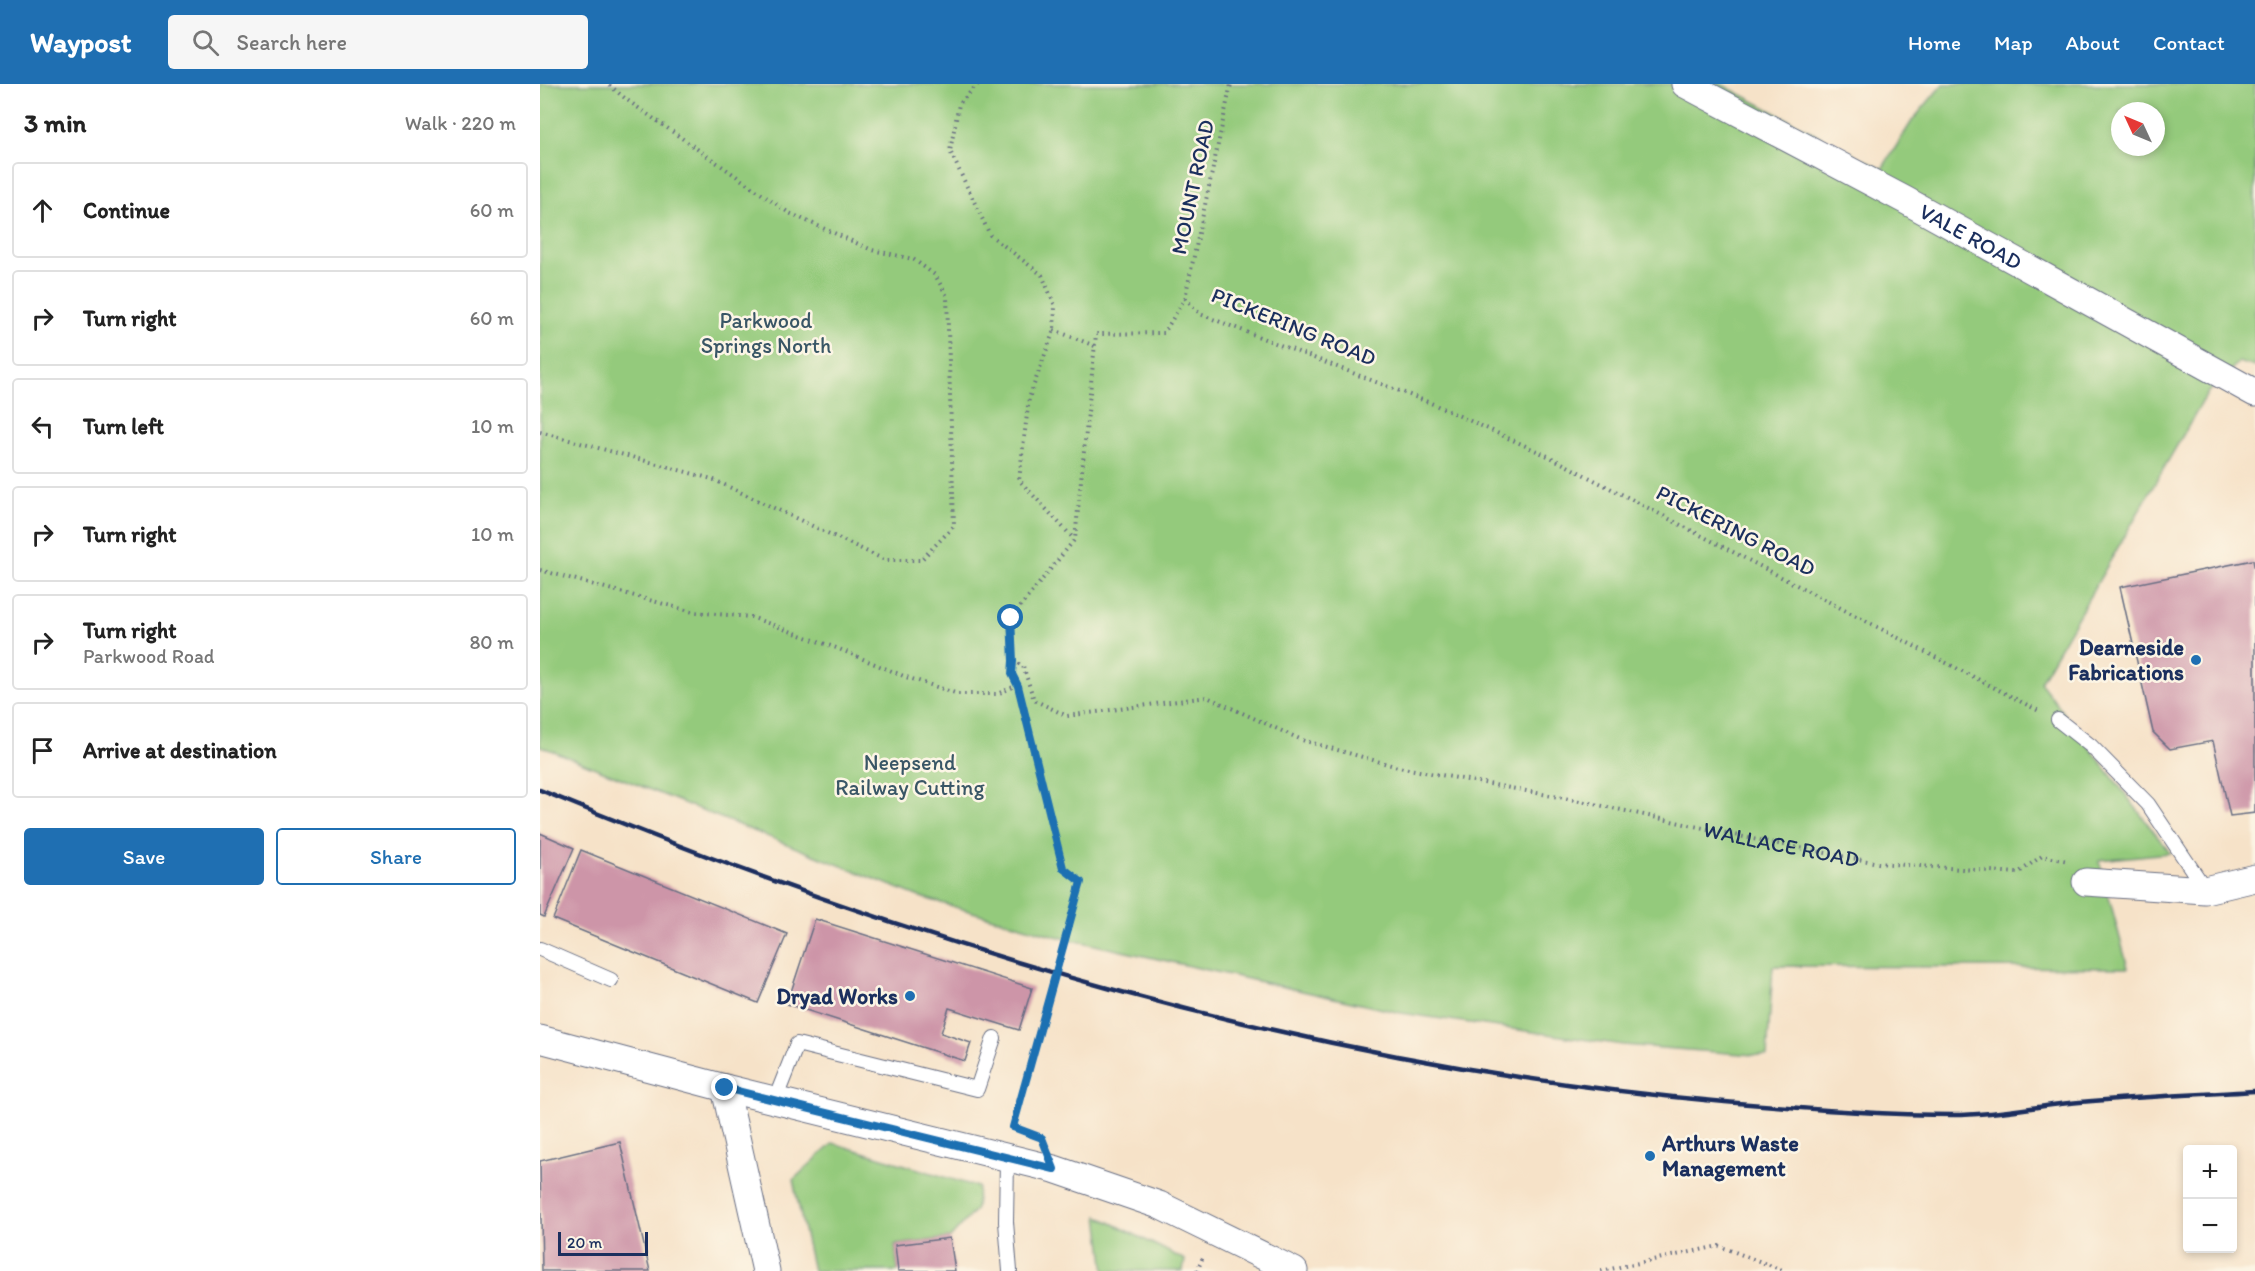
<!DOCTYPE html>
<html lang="en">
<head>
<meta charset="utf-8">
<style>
  :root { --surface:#fff; --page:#f6f6f6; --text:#222; --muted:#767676; --line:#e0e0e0; --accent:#1f6fb2 }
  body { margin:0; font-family:Itim,sans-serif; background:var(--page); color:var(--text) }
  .controls { position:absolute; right:18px; bottom:18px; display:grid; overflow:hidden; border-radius:6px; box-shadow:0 3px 9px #0003 }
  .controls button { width:54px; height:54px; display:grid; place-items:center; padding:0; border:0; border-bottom:2px solid var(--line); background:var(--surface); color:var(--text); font:30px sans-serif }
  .compass { position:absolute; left:1571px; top:18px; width:54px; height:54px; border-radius:50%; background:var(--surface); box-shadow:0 3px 9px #0003; rotate:314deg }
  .scale { position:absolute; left:18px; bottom:15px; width:90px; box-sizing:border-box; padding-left:6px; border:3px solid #1b2f5e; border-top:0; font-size:16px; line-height:21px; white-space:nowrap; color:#1b2f5e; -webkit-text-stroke:4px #fcf5e5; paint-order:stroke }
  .stop { position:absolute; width:18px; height:18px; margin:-14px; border:4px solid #1f6fb2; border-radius:50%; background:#fff }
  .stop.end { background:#1f6fb2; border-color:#fff; box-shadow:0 2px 6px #0008 }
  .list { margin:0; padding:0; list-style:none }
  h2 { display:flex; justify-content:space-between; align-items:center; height:78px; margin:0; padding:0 24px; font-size:26px }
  h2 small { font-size:20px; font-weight:400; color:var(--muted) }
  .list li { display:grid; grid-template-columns:39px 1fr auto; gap:18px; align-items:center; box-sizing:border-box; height:96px; margin:0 12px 12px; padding:0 12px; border:2px solid var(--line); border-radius:6px }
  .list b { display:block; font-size:22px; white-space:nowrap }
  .list p { margin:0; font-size:20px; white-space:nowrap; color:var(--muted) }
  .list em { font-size:20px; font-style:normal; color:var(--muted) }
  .actions { display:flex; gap:12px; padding:18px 24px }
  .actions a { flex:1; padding:14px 0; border:2px solid var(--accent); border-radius:6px; text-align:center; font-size:21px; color:var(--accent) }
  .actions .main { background:var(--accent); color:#fff }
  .icon { flex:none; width:33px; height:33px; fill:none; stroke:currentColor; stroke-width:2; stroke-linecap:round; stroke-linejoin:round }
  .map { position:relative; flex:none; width:1715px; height:1187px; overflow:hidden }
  header { display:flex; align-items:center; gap:36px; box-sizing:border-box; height:84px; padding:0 30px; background:var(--accent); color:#fff }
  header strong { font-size:28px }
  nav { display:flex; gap:33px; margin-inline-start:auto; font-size:21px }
  .search { width:420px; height:54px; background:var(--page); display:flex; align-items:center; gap:15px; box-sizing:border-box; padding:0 21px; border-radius:6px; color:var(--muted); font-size:22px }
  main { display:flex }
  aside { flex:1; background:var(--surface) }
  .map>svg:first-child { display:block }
  .green { fill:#94ca7c; stroke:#587c6d; stroke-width:1.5; fill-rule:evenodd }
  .building { fill:#cd95a8 }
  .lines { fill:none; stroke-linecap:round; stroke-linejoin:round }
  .lane-casing { stroke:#686e83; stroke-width:16 }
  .street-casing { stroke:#686e83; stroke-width:29 }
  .path { stroke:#686e83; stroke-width:4; stroke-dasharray:1.5 4.5; stroke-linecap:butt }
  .lane { stroke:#fff; stroke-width:14 }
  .street { stroke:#fff; stroke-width:27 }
  .rail { stroke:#1b2f5e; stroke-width:4.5 }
  .path-bridge { stroke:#686e83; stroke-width:4; stroke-dasharray:1.5 4.5; stroke-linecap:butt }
  .route { stroke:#1f6fb2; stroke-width:8 }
  .poi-dot { fill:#1f6fb2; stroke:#fcf5e5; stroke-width:2 }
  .labels { text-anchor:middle; stroke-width:5; stroke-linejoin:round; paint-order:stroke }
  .street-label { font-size:22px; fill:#1b2f5e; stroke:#fcf5e5 }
  .park-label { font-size:22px; fill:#395666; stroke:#fcf5e5 }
  .poi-label { font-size:22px; font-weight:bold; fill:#1b2f5e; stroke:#fcf5e5; text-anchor:end }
</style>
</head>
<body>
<header>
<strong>Waypost</strong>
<div class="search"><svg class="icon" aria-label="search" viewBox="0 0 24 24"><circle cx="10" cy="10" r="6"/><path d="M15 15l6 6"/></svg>Search here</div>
<nav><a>Home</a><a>Map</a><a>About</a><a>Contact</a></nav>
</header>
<main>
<aside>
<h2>3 min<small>Walk · 220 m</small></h2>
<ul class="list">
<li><svg class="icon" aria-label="ahead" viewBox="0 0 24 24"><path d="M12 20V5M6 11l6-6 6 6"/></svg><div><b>Continue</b></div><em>60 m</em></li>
<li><svg class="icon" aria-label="right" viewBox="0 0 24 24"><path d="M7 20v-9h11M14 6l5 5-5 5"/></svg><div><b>Turn right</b></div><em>60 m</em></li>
<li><svg class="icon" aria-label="left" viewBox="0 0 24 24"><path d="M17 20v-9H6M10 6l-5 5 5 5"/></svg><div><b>Turn left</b></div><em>10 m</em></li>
<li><svg class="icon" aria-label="right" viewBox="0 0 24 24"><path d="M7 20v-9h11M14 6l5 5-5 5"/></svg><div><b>Turn right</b></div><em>10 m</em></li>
<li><svg class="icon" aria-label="right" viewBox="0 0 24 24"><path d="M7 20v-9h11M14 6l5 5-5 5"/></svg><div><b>Turn right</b><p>Parkwood Road</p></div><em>80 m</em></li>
<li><svg class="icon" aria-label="arrive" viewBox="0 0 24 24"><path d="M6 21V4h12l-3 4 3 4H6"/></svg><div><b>Arrive at destination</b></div></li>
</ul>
<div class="actions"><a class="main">Save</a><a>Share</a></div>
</aside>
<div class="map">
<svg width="1715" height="1187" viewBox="0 0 1715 1187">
  <rect width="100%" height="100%" fill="#fcf5e5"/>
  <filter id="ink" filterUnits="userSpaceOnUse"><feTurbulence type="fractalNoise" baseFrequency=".0167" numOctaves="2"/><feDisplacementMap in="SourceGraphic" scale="12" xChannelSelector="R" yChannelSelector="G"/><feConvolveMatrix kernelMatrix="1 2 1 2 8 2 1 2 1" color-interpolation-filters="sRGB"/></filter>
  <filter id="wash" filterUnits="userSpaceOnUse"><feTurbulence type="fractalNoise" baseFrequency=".008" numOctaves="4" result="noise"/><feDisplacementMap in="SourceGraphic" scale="24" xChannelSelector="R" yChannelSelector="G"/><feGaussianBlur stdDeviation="1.35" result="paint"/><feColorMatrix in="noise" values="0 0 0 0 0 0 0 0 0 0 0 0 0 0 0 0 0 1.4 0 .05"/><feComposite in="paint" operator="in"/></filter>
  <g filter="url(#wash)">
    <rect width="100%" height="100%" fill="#f6e2c8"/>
    <path class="green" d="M0,0H1181L1342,85L1372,37L1403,0H1715V283L1699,278L1668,308L1500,598L1630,769L1559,776L1588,884L1233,882L1227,972L1083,961L861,929L519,853L377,812L0,662ZM1580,27H1616V63H1580Z
      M293,1059L438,1103L436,1125L410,1154L355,1161L358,1187H273L253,1096Z
      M558,1132L645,1176L643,1187H565Z"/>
    <g id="blocks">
      <path class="building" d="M1713,476L1715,486V729L1690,732L1673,657L1630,665L1613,648L1580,503Z
        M0,749L34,764L4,833L0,831Z
        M41,766L247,850L218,919L13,835Z
        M275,835L492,904L479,946L409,924L401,949L431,959L425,977L247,920Z
        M80,1058L110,1187H2L0,1077Z
        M410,1154L415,1187H358L355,1161Z"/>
    </g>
  </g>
  <g filter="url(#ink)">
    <use href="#blocks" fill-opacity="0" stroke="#686e83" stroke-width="1.5"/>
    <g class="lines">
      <defs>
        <path id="lane" d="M1518,636L1551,662L1608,720L1665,805
          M0,865L71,896
          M235,1016L257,960L437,1005L454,954
          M467,1074L466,1138L470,1187"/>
        <g id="street">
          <path id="s2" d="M1145,0L1365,116L1715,309"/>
          <path d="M1546,798L1665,806L1715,794"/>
          <path d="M0,955L185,1004L514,1085L619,1121L754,1187"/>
          <path d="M185,1004L226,1187"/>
        </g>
      </defs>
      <use href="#lane" class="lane-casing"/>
      <use href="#street" class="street-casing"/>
      <g class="path">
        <path d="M438,0L419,20L410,67L450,151L502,191L515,222L514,246L489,314L479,396L534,455"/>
        <path d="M645,214L660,230L893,320L1010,373L1501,628"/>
        <path d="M514,246L555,262"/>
        <path d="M0,348L172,395L345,476H381L414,442L407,212L395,191L373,175L332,166L249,129L87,16L68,0"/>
        <path d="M0,486L153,528L211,533L299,565L366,593L418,610H457L478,601"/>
        <path id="s1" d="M473,577L483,582L494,616L527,632L667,613L762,656L858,683L1045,718L1213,755L1338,779L1478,789L1502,772L1528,777"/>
        <path d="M541,798L523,784L478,601L472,590L473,577L471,534L535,455L556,250L624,249L645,214L691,0"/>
        <path d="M477,1045L473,1043L507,922"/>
        <path d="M657,1187L663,1173"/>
        <path d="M1061,1187L1179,1162L1245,1187"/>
      </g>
      <use href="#lane" class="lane"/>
      <use href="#street" class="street"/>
      <path class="rail" d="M0,706C381,864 773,982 1185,1018C1262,1024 1338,1031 1415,1031C1453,1031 1492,1023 1529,1019C1591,1013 1653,1011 1715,1007"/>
      <path class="path-bridge" d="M507,922L541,798"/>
    </g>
  </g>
  <g class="lines" filter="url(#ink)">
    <path class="route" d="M185,1004L514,1085L502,1054L473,1043L541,798L523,784L478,602L472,590L473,577L471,534"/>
  </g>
  <g class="poi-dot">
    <circle cx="1656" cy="576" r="6"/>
    <circle cx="370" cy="912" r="6"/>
    <circle cx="1110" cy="1072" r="6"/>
  </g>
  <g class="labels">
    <g class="street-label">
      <text transform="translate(652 103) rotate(-78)" y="8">MOUNT ROAD</text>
      <text dy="8" stroke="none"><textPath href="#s2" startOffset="324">VALE ROAD</textPath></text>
      <text transform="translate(754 242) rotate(22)" y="8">PICKERING ROAD</text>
      <text transform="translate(1196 446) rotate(27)" y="8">PICKERING ROAD</text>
      <text dy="8" stroke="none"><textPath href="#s1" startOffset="820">WALLACE ROAD</textPath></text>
    </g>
    <g class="park-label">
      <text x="226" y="244">Parkwood<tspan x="226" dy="25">Springs North</tspan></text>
      <text x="370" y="686">Neepsend<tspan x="370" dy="25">Railway Cutting</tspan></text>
    </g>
    <g class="poi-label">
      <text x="1644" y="571">Dearneside<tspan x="1644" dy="25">Fabrications</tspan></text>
      <text x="358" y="920">Dryad Works</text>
      <text x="1122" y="1067" text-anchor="start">Arthurs Waste<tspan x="1122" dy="25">Management</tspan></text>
    </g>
  </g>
</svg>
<div class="controls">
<button>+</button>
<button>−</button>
</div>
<svg class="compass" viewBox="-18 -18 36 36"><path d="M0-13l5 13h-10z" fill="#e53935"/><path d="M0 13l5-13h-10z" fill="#767676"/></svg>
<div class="scale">20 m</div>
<div class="stop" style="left:471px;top:534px"></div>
<div class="stop end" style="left:185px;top:1004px"></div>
</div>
</main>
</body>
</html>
